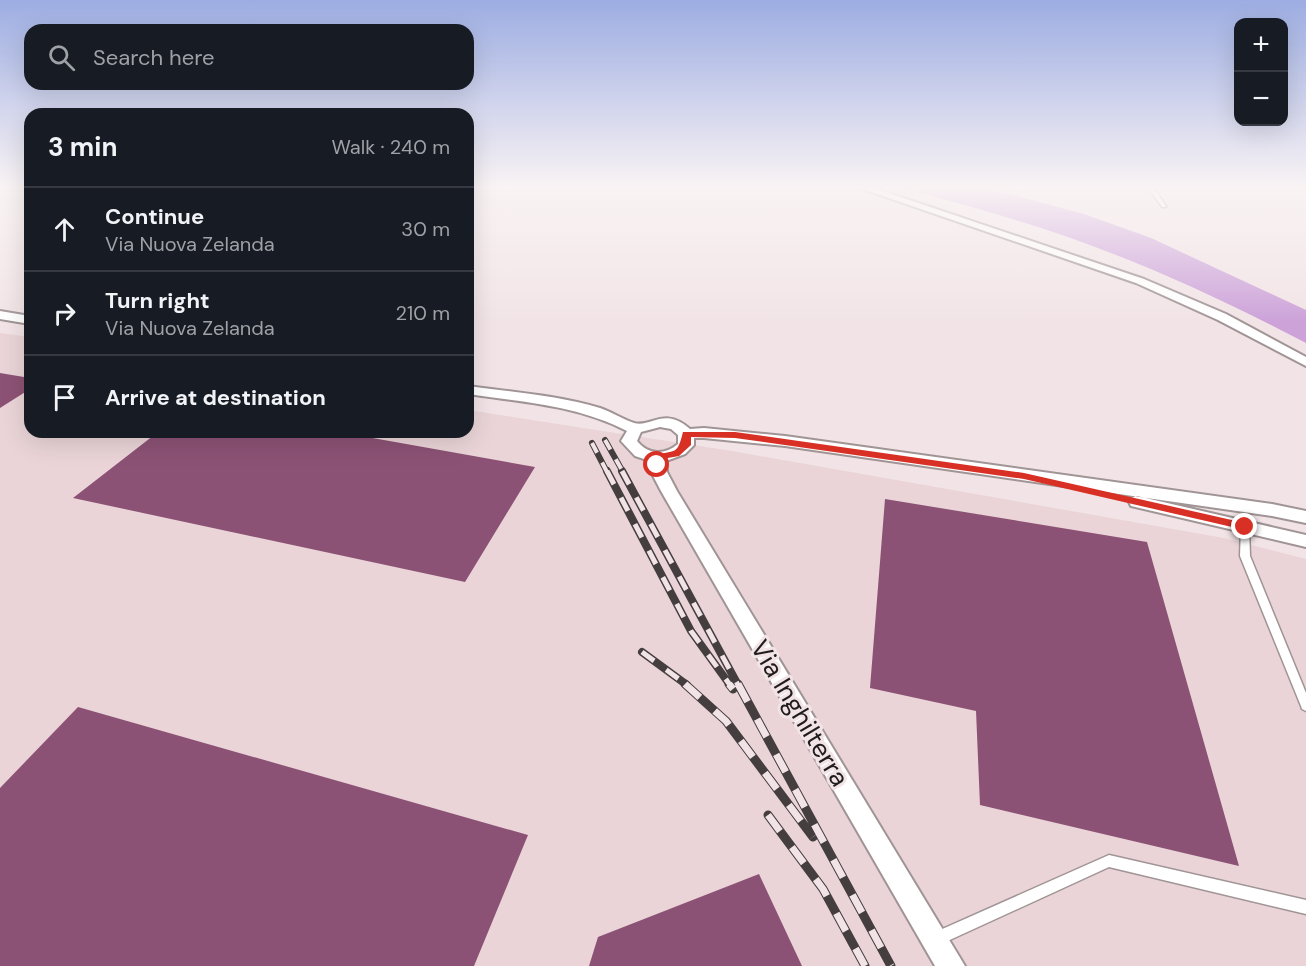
<!DOCTYPE html>
<html lang="en">
<head>
<meta charset="utf-8">
<style>
  :root { --surface:#171b24; --page:#242831; --text:#f1f3f6; --muted:#9ea1a6; --line:#363941 }
  body { margin:0; font-family:"DM Sans",sans-serif; background:var(--page); color:var(--text) }
  .controls { position:absolute; right:18px; top:18px; display:grid; overflow:hidden; border-radius:12px; box-shadow:0 6px 24px #0002 }
  .controls button { width:54px; height:54px; display:grid; place-items:center; padding:0; border:0; border-bottom:2px solid var(--line); background:var(--surface); color:var(--text); font:30px sans-serif }
  .stop { position:absolute; width:18px; height:18px; margin:-14px; border:4px solid #d93025; border-radius:50%; background:#fff }
  .stop.end { background:#d93025; border-color:#fff; box-shadow:0 2px 6px #0008 }
  .list { margin:0; padding:0; list-style:none }
  h2 { display:flex; justify-content:space-between; align-items:center; height:78px; margin:0; padding:0 24px; font-size:26px }
  h2 small { font-size:20px; font-weight:400; color:var(--muted) }
  .list li { display:grid; grid-template-columns:39px 1fr auto; gap:18px; align-items:center; box-sizing:border-box; height:84px; padding:0 24px; border-top:2px solid var(--line) }
  .list b { display:block; font-size:22px; white-space:nowrap }
  .list p { margin:0; font-size:20px; white-space:nowrap; color:var(--muted) }
  .list em { font-size:20px; font-style:normal; color:var(--muted) }
  .icon { flex:none; width:33px; height:33px; fill:none; stroke:currentColor; stroke-width:2; stroke-linecap:round; stroke-linejoin:round }
  .map { position:relative; flex:none; width:1306px; height:966px; overflow:hidden }
  .search { position:absolute; background:var(--surface); box-shadow:0 6px 24px #0002; left:24px; top:24px; width:450px; height:66px; display:flex; align-items:center; gap:15px; box-sizing:border-box; padding:0 21px; border-radius:18px; color:var(--muted); font-size:22px }
  .panel { position:absolute; background:var(--surface); box-shadow:0 6px 24px #0002; left:24px; top:108px; width:450px; height:330px; border-radius:18px }
  .map>svg:first-child { display:block }
  .built { fill:#ead4d7 }
  .water { fill:#cca2d9 }
  .building { fill:#8c5275 }
  .lines { fill:none; stroke-linecap:round; stroke-linejoin:round }
  .lane-casing { stroke:#a09495; stroke-width:3 }
  .street-casing { stroke:#a09495; stroke-width:4 }
  .lane { fill:#fff; fill-rule:evenodd }
  .street { fill:#fff; fill-rule:evenodd }
  .rail-far2-casing { stroke:#443e3f; stroke-width:6 }
  .rail-far1-casing { stroke:#443e3f; stroke-width:8 }
  .rail-casing { stroke:#443e3f; stroke-width:9 }
  .rail-far2 { stroke:#f2e4e6; stroke-width:4; stroke-dasharray:11; stroke-linecap:butt }
  .rail-far1 { stroke:#f2e4e6; stroke-width:5; stroke-dasharray:15; stroke-linecap:butt }
  .rail { stroke:#f2e4e6; stroke-width:7; stroke-dasharray:20; stroke-linecap:butt }
  .route { fill:#d93025 }
  .labels { text-anchor:middle; stroke-width:6; stroke-linejoin:round; paint-order:stroke }
  .near-street-label { font-size:26px; fill:#201c1c; stroke:#f2e4e6 }
</style>
</head>
<body>
<div class="map">
<svg width="1306" height="966" viewBox="0 0 1306 966">
  <rect width="100%" height="100%" fill="#f2e4e6"/>
  <path class="built" d="M0,333L30,337V432H468V410L732,451L1224,538L1306,559V966H0Z"/>
  <path class="water" d="M899,187H983L1084,214L1151,238L1306,310V343C1228,302 1148,265 1065,236C1010,217 954,202 899,187Z"/>
  <path class="building" d="M0,373L30,378V389L0,408Z
    M158,432H339L535,467L465,582L73,498Z
    M885,499L1147,542L1239,866L980,805L976,711L870,688Z
    M78,707L528,835L474,966H0V788Z
    M759,874L802,966H589L598,937Z"/>
  <g class="lines">
    <defs>
      <path id="lane" d="M1148,187H1153L1166,206V207H1162Z
        M1245,524L1249,527L1250,556L1306,693V711L1302,709L1301,706L1240,556L1241,527Z
        M1109,855L1306,900V914L1109,867L941,944L936,946L931,944L929,939L931,934Z"/>
      <path id="street" d="M857,187H871L1144,279L1226,314L1306,357V366L1218,320L1136,283Z
        M0,311L30,316V324L0,319Z
        M468,386C512,392 557,395 600,408C612,412 622,419 634,423C651,428 664,406 690,429L704,428L785,436L1272,504L1306,511V523L1272,516L785,446L704,438H694V445L685,454L666,461L667,472L677,491L965,966H935L661,491L651,472L650,461L635,456L621,441L627,431C577,405 522,402 468,394ZM660,427L671,429L678,435V444C665,455 648,455 637,441L641,432Z
        M1137,496L1306,535V547L1131,506L1129,502L1131,498Z"/>
    </defs>
    <use href="#lane" class="lane-casing"/>
    <use href="#street" class="street-casing"/>
    <use href="#lane" class="lane"/>
    <use href="#street" class="street"/>
    <defs>
      <path id="rail-far2" d="M605,440L623,472
        M592,443L607,472"/>
      <path id="rail-far1" d="M607,471L691,631L730,685
        M622,471L738,685
        M642,652L687,685"/>
      <path id="rail" d="M685,684L726,721L813,837
        M729,684L733,689
        M738,684L891,966
        M768,815L823,889L865,966"/>
    </defs>
    <use href="#rail-far2" class="rail-far2-casing"/>
    <use href="#rail-far1" class="rail-far1-casing"/>
    <use href="#rail" class="rail-casing"/>
    <use href="#rail-far2" class="rail-far2"/>
    <use href="#rail-far1" class="rail-far1"/>
    <use href="#rail" class="rail"/>
  </g>
  <linearGradient id="sky" x2="0" y2="1"><stop stop-color="#9dade2"/><stop offset="0.58" stop-color="#f9f3f4"/><stop offset="1" stop-color="#f9f3f4" stop-opacity="0"/></linearGradient>
  <rect width="1306" height="323" fill="url(#sky)"/>
  <path class="route" d="M683,432H735L1024,473L1245,523L1250,527L1245,530L1024,479L735,438L691,437V445L679,456L662,459L661,468H654V455C677,450 677,455 683,432Z"/>
  <g class="labels">
    <g class="near-street-label">
      <text transform="translate(800 713) rotate(59)" y="9">Via Inghilterra</text>
    </g>
  </g>
</svg>
<div class="controls">
<button>+</button>
<button>−</button>
</div>
<div class="stop" style="left:657px;top:465px"></div>
<div class="stop end" style="left:1245px;top:527px"></div>
<div class="search"><svg class="icon" aria-label="search" viewBox="0 0 24 24"><circle cx="10" cy="10" r="6"/><path d="M15 15l6 6"/></svg>Search here</div>
<section class="panel">
<h2>3 min<small>Walk · 240 m</small></h2>
<ul class="list">
<li><svg class="icon" aria-label="ahead" viewBox="0 0 24 24"><path d="M12 20V5M6 11l6-6 6 6"/></svg><div><b>Continue</b><p>Via Nuova Zelanda</p></div><em>30 m</em></li>
<li><svg class="icon" aria-label="right" viewBox="0 0 24 24"><path d="M7 20v-9h11M14 6l5 5-5 5"/></svg><div><b>Turn right</b><p>Via Nuova Zelanda</p></div><em>210 m</em></li>
<li><svg class="icon" aria-label="arrive" viewBox="0 0 24 24"><path d="M6 21V4h12l-3 4 3 4H6"/></svg><div><b>Arrive at destination</b></div></li>
</ul>
</section>
</div>
</body>
</html>
